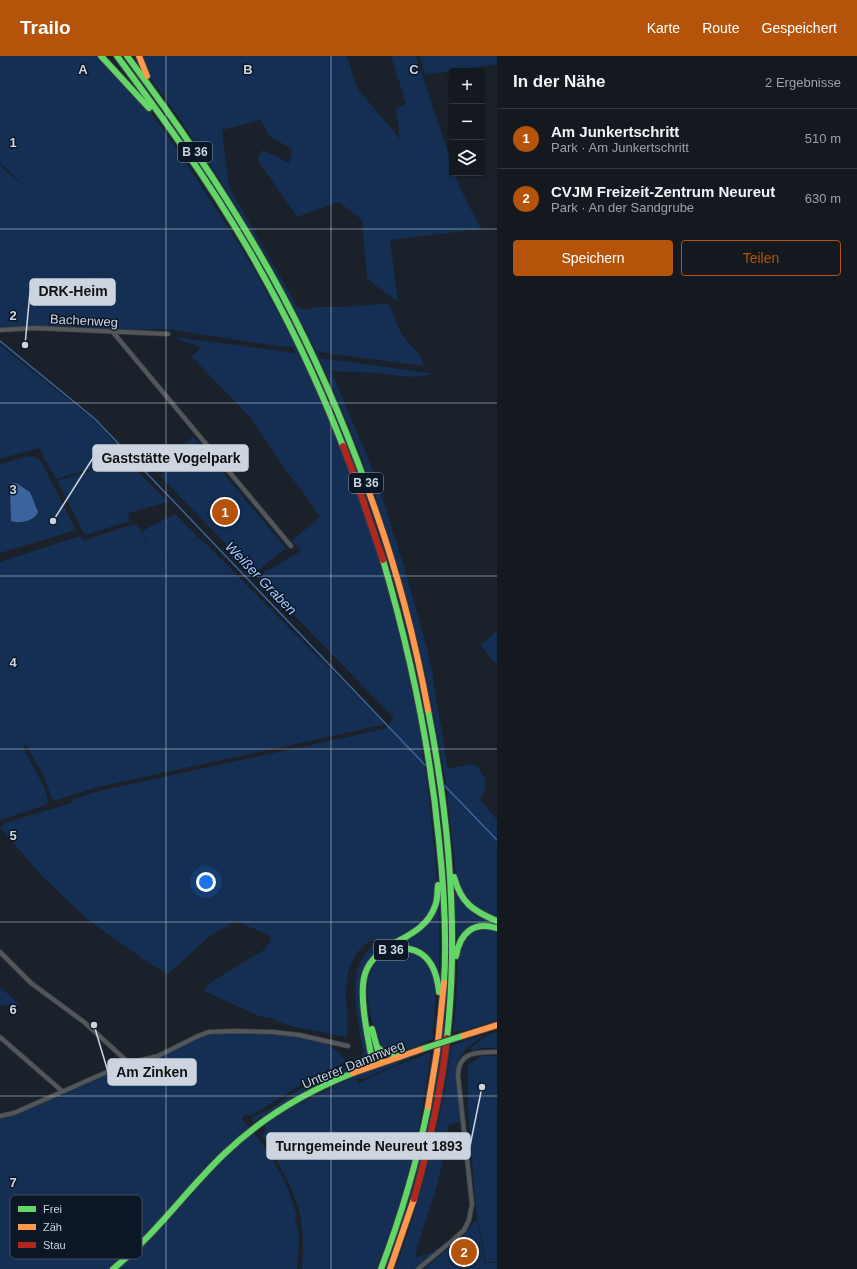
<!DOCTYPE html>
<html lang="de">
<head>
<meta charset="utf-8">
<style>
  :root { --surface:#141920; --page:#1d2229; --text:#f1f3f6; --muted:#9da0a5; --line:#33383e; --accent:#b45309 }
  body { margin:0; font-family:Helvetica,sans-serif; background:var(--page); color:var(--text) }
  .controls { position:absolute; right:12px; top:12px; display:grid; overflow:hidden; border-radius:4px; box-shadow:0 1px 3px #0004 }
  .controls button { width:36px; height:36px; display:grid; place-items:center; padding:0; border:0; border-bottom:1px solid var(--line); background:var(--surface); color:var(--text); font:20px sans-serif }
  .you { position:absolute; left:206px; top:826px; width:14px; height:14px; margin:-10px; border:3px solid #fff; border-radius:50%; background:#1a73e8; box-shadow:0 0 0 6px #1a73e833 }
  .badge { display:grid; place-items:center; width:26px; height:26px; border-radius:50%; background:var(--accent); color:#fff; font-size:13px; font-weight:700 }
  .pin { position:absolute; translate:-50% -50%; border:2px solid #fff; box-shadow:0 1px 4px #0006 }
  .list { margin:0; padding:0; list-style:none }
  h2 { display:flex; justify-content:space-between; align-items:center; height:52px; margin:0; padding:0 16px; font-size:17px }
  h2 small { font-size:13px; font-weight:400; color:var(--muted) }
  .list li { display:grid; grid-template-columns:26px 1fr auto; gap:12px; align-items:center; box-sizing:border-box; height:60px; padding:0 16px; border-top:1px solid var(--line) }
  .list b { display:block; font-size:15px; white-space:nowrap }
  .list p { margin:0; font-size:13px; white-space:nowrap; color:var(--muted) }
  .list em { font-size:13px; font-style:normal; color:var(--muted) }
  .actions { display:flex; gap:8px; padding:12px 16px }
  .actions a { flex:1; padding:9px 0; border:1px solid var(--accent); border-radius:4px; text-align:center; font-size:14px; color:var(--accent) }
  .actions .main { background:var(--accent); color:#fff }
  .icon { flex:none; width:22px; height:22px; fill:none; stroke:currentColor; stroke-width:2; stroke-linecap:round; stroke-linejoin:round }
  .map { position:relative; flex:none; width:497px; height:1213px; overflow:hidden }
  header { display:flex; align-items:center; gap:24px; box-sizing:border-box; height:56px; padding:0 20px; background:var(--accent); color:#fff }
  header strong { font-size:19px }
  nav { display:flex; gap:22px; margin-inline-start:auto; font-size:14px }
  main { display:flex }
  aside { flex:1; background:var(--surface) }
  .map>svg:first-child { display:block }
</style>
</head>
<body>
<header>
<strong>Trailo</strong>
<nav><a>Karte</a><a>Route</a><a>Gespeichert</a></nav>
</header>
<main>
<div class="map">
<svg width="497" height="1213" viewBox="0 0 497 1213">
  <rect width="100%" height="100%" fill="#1a212a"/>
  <!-- green -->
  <g fill="#142f53">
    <path d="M 0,0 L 99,0 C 113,15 128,30 141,45 C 169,78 191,115 215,151 C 223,164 232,177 240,190 C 333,342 394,516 423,692 L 421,693 L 425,715 L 426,715 L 435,800 L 437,827 L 435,841 L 423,868 L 366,909 L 369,999 L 366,1006 L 316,1028 L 253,1066 L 252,1063 C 255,1058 262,1057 268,1054 C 294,1038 320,1017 349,1008 L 351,1010 L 351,1007 L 361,1001 L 363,995 C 359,969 349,930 361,905 C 365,898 371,892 376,885 L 368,886 C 363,890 358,895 355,900 C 340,924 349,955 347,981 L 300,972 L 275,965 L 275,963 L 259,960 L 204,935 L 211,926 L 264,894 L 271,884 L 269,879 L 235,865 L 210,880 L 168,918 L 150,908 L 87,863 L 40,818 L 0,771 L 11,765 L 72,747 L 71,744 L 99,735 L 384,673 C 393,668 394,660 395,650 L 393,661 L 257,521 L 301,495 L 292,485 L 320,461 L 303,436 L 287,416 L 250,361 L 192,301 L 201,291 L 179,284 L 175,281 L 288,296 L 296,298 L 293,291 L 284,290 L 284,291 L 165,273 L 137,274 L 102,216 L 90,217 L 102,217 L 137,274 L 111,273 L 112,270 L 110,273 L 56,270 L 55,267 L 55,270 L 0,272 L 0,108 L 6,115 L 26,131 L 0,107 Z"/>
    <path d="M 141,0 L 347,0 L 357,32 L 400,83 L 396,52 L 406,48 L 391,0 L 416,0 L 452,109 L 452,117 L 455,117 L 459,130 L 481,173 L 390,184 L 398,246 L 367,223 L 362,164 L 339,146 L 297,161 L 257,103 L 263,94 L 289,107 L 292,93 L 269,80 L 261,64 L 222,74 L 229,131 L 297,250 L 300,252 L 306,254 L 317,251 L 345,251 L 381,248 L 388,248 C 395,257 396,268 401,277 C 408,289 421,296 424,310 L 325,297 L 325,296 L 318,295 L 320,302 L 430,317 L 430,319 L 408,321 L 380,317 L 331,315 L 366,397 L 382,441 L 403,507 L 426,588 L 433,620 L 436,645 L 441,669 L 448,713 L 472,708 L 478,711 L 485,723 L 485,733 L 480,743 L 497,764 L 497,863 L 467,846 L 456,819 L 445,718 L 444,718 C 416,539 361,369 272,211 C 246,165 219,121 189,77 C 181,64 171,51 162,38 C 157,32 152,25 148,18 C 146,13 144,6 141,0 Z"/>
    <polygon points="420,0 497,0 497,8 425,19"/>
    <polygon points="0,289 94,364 126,399 121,404 56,423 39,392 0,403"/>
    <polygon points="193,381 286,492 256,516 253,516 160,420 180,403 175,395"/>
    <polygon points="28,400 37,402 42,407 76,474 0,497 0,410 2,408"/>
    <polygon points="126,404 168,446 128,457 130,465 85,479 57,425"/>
    <polygon points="175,458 199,482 154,504 200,482 384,667 382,669 98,731 53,745 43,719 26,689 23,691 45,733 48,746 45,749 0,764 0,506 80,480 83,485 127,470 138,469 154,502 142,475"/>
    <polygon points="497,575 497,609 480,589"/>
    <polygon points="434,721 437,723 440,748 449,889 447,952 442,993 426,1089 410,1145 387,1213 384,1213 408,1145 446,930"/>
    <polygon points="455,837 456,837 492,867 457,884"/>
    <polygon points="439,846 439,917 432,905 397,889 405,885"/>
    <polygon points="474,873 497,874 497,964 462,975 462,974 453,976 456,949 458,896 460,889"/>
    <path d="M 410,894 L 428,906 L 436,932 L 433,983 L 412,992 L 400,994 L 393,995 L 381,992 C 372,968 357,926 378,904 C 382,900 386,897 391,896 C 397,894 404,895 410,894 Z"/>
    <polygon points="0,931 19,948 0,950"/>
    <polygon points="497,976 497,992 482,992 471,995 470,992 490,978"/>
    <path d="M 219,978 L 272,978 L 325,986 L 341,999 L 346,1005 L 297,1031 L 259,1055 L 251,1059 L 245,1059 L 241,1062 C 267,1090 288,1124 297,1161 L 295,1162 L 299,1181 L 297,1213 L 0,1213 L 0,1063 L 15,1059 L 130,1009 L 158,1001 L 203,980 Z"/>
    <path d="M 482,979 L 482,981 C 468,989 457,1000 456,1016 L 461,1066 L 449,1068 L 444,1100 L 436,1133 L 417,1191 L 416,1201 L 429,1198 L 451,1182 L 414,1213 L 395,1213 C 422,1141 442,1066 451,990 Z"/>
    <path d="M 424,996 L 363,1023 L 361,1023 L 355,1022 L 359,1027 L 395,1010 L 431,996 C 421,1071 405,1144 376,1213 L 302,1213 C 303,1197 304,1180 301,1163 C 297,1138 276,1101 262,1079 L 266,1074 L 264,1069 L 290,1052 L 349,1023 L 349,1022 Z"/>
    <polygon points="482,1000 497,1000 497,1206 486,1206 476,1155 468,1053 468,1009"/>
    <polygon points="477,1163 485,1207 497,1207 497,1213 424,1213 456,1186"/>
  </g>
  <!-- water -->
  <path fill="#3b649c" d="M 12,427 L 16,427 L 30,436 L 38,456 C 35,465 19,468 11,465 L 10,434 Z"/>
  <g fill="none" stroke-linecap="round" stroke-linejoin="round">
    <!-- stream -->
    <g stroke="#3b649c" stroke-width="1.5">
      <polyline points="0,285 95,363 426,710"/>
      <polyline points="444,729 497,784"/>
    </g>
    <defs>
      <g id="street">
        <polyline points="0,274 35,272 168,278"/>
        <polyline points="112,275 291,490"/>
        <polyline points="0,896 31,927 84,966 129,1007"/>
        <polyline points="0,981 62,1035"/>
        <polyline points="0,1060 14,1057 125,1008 158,1000 198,980 209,976 235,975 273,976 299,979 348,990"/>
        <path d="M 418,1213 L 453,1184 L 464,1174 L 469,1164 L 472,1148 L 458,1020 C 458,995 478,996 497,996"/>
      </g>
      <g id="fast">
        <polyline points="101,0 149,52"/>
        <path d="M 117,0 C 163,62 208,124 247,191 C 284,254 316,321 343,390"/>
        <path d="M 127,0 C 184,76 237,154 282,238 C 315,300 343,365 367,431"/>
        <path d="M 383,504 C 410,596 430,690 439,785 C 444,832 447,880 444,927"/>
        <path d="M 428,654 C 449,762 459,873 447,982"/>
        <path d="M 454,821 C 461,847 473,855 497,865"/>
        <path d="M 390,894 C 422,887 436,906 439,936"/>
        <path d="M 456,900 C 460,877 473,865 497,872"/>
        <polyline points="372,973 381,1006"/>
        <polyline points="377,991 382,995 400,1000"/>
        <path d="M 373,1009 C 369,986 358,940 365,918 C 376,883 423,886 435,850 C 438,844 437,836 438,829"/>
        <path d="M 113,1213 C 156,1178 184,1137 223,1099 C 260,1063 305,1036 353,1017"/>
        <path d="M 381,1213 C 401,1160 417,1106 428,1051"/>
      </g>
      <g id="slow">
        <polyline points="139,0 147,20"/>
        <path d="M 367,431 C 394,503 414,578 428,654"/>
        <polyline points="459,981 497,969"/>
        <polyline points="353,1017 425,992"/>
        <polyline points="428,1051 437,996 444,927"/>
        <polyline points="390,1213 414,1143"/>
      </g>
      <g id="jam">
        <polyline points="343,390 357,427 383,504"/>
        <path d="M 414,1143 C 429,1090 441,1037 447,982"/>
      </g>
    </defs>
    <!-- street casing -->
    <use href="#street" stroke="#383e45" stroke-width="5.5"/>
    <!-- fast casing -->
    <use href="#fast" stroke="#383e45" stroke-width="8"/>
    <!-- slow casing -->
    <use href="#slow" stroke="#383e45" stroke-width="8"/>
    <!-- jam casing -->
    <use href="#jam" stroke="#383e45" stroke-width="8"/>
    <!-- street -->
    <use href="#street" stroke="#54575a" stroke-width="4"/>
    <!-- fast -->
    <use href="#fast" stroke="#63d668" stroke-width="6"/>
    <!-- slow -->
    <use href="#slow" stroke="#ff974d" stroke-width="6"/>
    <!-- jam -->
    <use href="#jam" stroke="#b3261e" stroke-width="6"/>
    <defs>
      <polyline id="fast-bridge" points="425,992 459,981"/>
    </defs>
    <!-- fast-bridge casing -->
    <use href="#fast-bridge" stroke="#383e45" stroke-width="8" stroke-linecap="butt"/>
    <!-- fast-bridge -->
    <use href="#fast-bridge" stroke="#63d668" stroke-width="6"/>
  </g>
  <!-- grid -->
  <path fill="none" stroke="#ccd4df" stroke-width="1" stroke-opacity="0.55" d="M 166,0 L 166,1213M 331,0 L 331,1213M 0,173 L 497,173M 0,347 L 497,347M 0,520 L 497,520M 0,693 L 497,693M 0,866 L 497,866M 0,1040 L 497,1040"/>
  <g text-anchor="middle" stroke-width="3" stroke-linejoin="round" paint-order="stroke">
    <!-- shield labels -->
    <g fill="#0b1626" stroke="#929ba8" stroke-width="1">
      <rect x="178" y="86" width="34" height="20" rx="3"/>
      <rect x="349" y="417" width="34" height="20" rx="3"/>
      <rect x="374" y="884" width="34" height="20" rx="3"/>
    </g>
    <g font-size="12" font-weight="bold" fill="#ccd4df">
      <text x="195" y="100">B 36</text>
      <text x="366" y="431">B 36</text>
      <text x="391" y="898">B 36</text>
    </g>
    <!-- street labels -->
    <g font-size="13" fill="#ccd4df" stroke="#0b1626">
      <text transform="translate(84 264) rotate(3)" y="5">Bachenweg</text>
      <text transform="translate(353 1008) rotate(-22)" y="5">Unterer Dammweg</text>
    </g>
    <!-- water labels -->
    <g font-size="14" font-style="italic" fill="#a3c9fc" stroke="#0b1626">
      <text transform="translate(261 522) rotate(46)" y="5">Weißer Graben</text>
    </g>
  </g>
  <!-- legend -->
  <rect x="10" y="1139" width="132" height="64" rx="6" fill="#0b1626" stroke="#454f5e" stroke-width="1"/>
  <rect x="18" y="1150" width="18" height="6" fill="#63d668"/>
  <rect x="18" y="1168" width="18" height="6" fill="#ff974d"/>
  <rect x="18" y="1186" width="18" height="6" fill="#b3261e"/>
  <g font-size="11" fill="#ccd4df">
    <text x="43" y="1157">Frei</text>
    <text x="43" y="1175">Zäh</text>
    <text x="43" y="1193">Stau</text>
  </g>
  <g font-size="13" text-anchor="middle" font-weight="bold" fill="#ccd4df" stroke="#0b1626" stroke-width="3" stroke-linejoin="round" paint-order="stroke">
    <text x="83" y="18">A</text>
    <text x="248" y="18">B</text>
    <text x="414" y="18">C</text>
    <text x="13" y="91">1</text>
    <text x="13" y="264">2</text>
    <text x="13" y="438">3</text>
    <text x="13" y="611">4</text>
    <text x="13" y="784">5</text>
    <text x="13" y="958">6</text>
    <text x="13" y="1131">7</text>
  </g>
  <!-- callouts -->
  <path fill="none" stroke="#ccd4df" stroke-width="1.5" d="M25 289L30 236M53 465L93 402M94 969L108 1016M482 1031L470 1090"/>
  <g fill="#ccd4df" stroke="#0b1626" stroke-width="1.5">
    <circle cx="25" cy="289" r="4"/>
    <circle cx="53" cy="465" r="4"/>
    <circle cx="94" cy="969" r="4"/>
    <circle cx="482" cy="1031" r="4"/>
  </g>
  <g fill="#ccd4df" stroke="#ccd4df" stroke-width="1.5">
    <rect x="30" y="223" width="85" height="26" rx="4"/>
    <rect x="93" y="389" width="155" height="26" rx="4"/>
    <rect x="108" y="1003" width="88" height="26" rx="4"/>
    <rect x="267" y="1077" width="203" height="26" rx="4"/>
  </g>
  <g font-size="14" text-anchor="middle" font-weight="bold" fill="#111">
    <text x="73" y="240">DRK-Heim</text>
    <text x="171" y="407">Gaststätte Vogelpark</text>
    <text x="152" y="1021">Am Zinken</text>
    <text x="369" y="1095">Turngemeinde Neureut 1893</text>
  </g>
</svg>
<div class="controls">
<button>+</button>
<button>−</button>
<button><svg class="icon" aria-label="layers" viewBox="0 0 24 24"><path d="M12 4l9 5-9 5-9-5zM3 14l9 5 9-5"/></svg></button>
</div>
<div class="you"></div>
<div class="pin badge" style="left:225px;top:456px">1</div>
<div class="pin badge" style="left:464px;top:1196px">2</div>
</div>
<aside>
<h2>In der Nähe<small>2 Ergebnisse</small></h2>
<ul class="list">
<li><span class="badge">1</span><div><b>Am Junkertschritt</b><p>Park · Am Junkertschritt</p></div><em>510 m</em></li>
<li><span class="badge">2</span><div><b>CVJM Freizeit-Zentrum Neureut</b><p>Park · An der Sandgrube</p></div><em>630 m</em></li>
</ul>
<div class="actions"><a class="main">Speichern</a><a>Teilen</a></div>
</aside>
</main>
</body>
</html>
